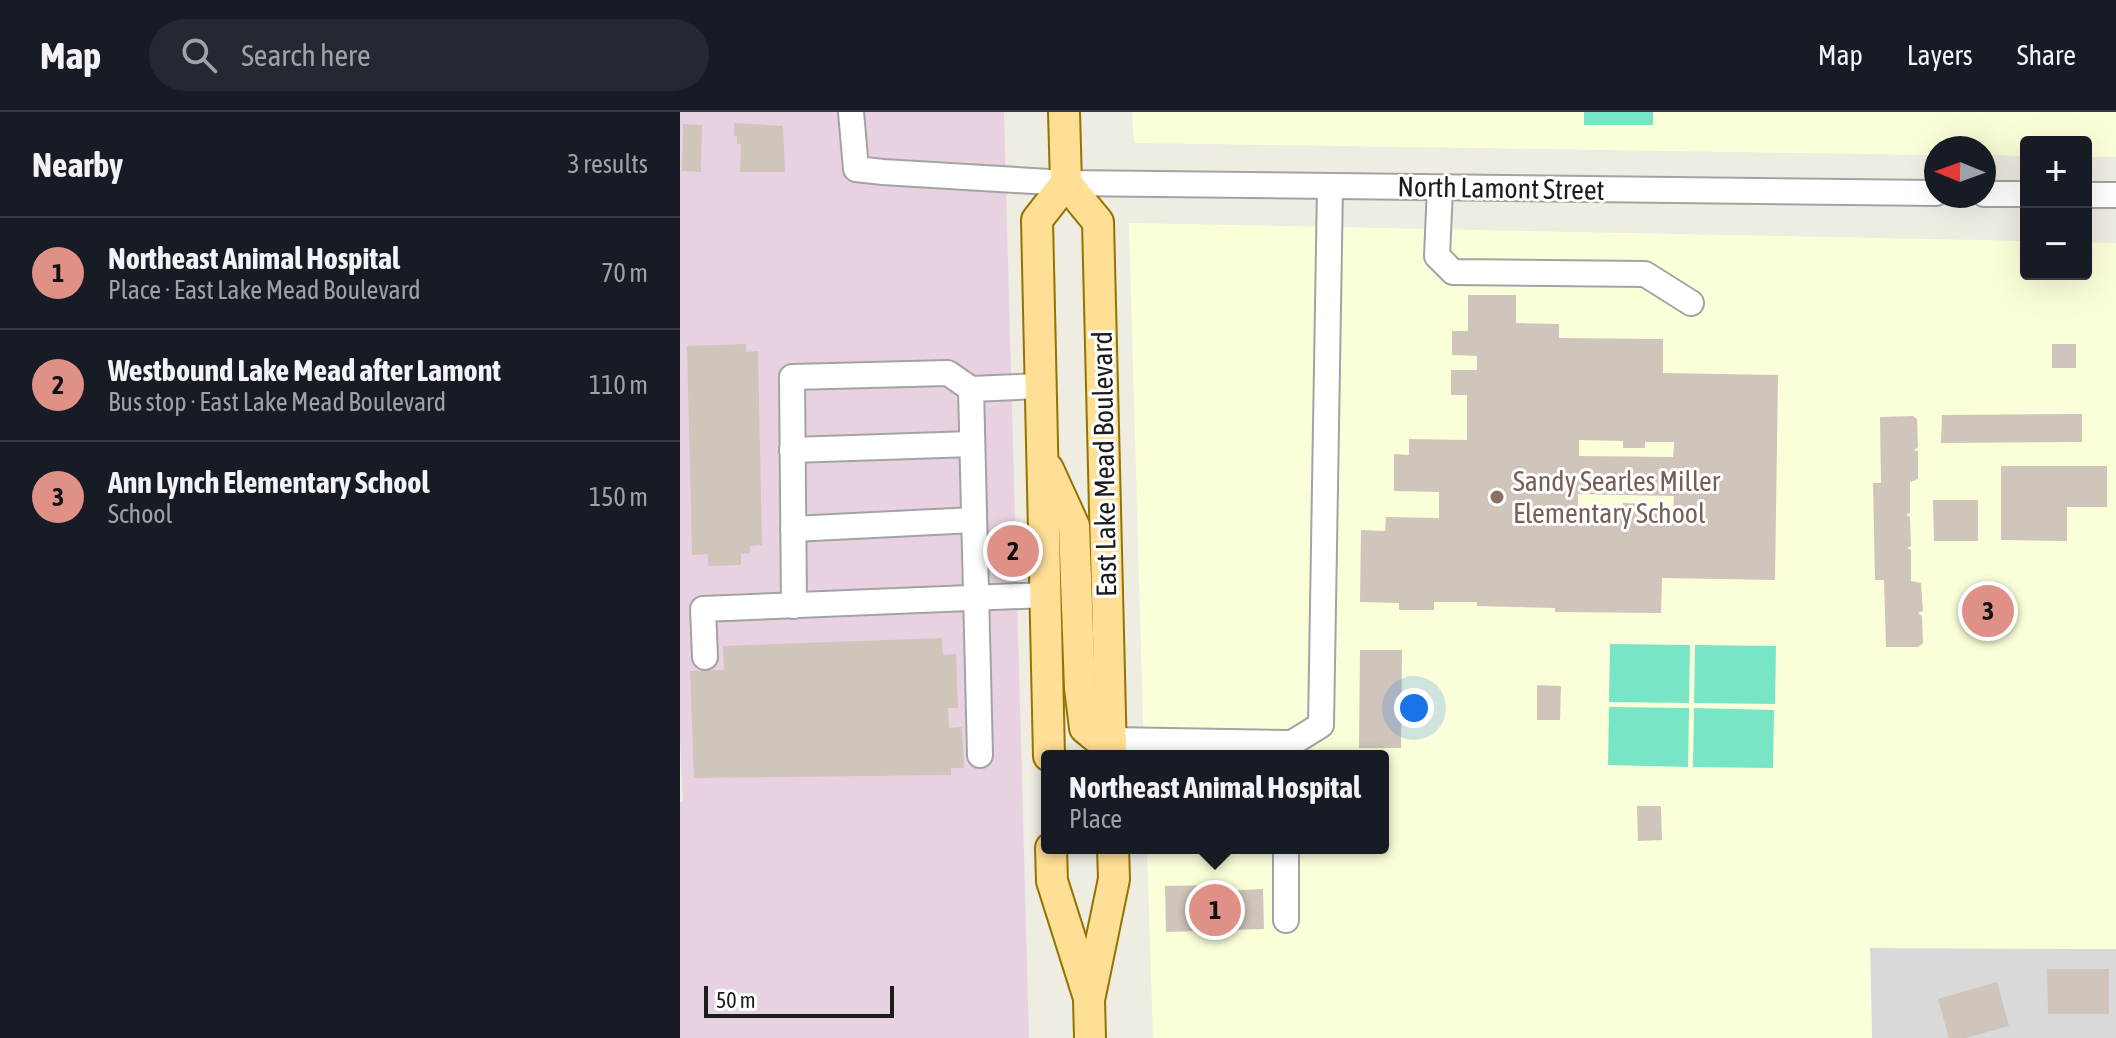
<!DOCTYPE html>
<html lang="en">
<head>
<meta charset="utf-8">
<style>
  :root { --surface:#171b24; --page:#242831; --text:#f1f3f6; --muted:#9ea1a6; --line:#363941; --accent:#df9087 }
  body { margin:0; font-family:"Asap Condensed",sans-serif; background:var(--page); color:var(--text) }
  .controls { position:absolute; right:24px; top:24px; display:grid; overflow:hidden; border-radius:8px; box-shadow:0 8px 32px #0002 }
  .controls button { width:72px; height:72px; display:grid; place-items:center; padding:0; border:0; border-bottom:2px solid var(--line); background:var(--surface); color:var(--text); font:40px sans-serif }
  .compass { position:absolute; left:1244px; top:24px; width:72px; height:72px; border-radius:50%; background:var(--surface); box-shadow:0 8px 32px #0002; rotate:271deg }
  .scale { position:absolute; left:24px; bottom:20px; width:190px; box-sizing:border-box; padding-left:8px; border:4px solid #1c1c1c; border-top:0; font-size:22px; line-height:28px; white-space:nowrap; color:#1c1c1c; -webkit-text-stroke:6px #fff; paint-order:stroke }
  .you { position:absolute; left:734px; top:596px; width:28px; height:28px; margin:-20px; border:6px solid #fff; border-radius:50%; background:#1a73e8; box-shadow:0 0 0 12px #1a73e833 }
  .badge { display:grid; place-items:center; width:52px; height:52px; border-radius:50%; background:var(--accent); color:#111; font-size:26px; font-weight:700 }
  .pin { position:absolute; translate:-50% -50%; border:4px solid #fff; box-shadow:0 2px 8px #0006 }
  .popup { position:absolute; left:361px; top:638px; width:348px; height:104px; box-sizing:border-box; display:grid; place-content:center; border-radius:8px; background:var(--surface); filter:drop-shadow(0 2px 6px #0005); font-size:26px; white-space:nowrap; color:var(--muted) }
  .popup b { font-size:30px; color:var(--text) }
  .popup::after { content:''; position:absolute; left:50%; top:100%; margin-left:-16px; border:16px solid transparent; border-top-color:var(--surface) }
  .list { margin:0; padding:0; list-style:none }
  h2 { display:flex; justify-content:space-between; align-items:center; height:104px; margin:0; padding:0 32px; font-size:34px }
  h2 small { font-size:26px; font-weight:400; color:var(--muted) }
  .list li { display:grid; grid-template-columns:52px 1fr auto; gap:24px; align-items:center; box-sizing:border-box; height:112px; padding:0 32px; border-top:2px solid var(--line) }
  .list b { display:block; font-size:30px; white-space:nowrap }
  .list p { margin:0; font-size:26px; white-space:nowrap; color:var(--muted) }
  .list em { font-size:26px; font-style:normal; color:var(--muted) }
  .icon { flex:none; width:44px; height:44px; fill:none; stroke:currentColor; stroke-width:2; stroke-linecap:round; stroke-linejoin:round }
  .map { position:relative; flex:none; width:1436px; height:926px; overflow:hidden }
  header { display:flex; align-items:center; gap:48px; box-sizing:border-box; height:112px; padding:0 40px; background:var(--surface); border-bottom:2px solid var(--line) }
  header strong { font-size:38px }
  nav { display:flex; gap:44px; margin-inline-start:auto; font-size:28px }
  .search { width:560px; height:72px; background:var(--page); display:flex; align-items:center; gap:20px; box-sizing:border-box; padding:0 28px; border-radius:44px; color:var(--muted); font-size:30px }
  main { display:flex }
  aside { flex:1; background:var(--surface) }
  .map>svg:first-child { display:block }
</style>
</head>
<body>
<header>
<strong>Map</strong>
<div class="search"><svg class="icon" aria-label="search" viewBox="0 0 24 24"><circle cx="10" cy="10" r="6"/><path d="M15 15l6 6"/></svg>Search here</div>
<nav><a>Map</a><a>Layers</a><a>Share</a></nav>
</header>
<main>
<aside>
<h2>Nearby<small>3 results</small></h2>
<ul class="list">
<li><span class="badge">1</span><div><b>Northeast Animal Hospital</b><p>Place · East Lake Mead Boulevard</p></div><em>70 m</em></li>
<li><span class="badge">2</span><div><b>Westbound Lake Mead after Lamont</b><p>Bus stop · East Lake Mead Boulevard</p></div><em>110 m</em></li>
<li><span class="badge">3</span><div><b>Ann Lynch Elementary School</b><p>School</p></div><em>150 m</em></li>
</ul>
</aside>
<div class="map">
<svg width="1436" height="926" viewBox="0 0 1436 926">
  <rect width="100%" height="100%" fill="#efece1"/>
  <!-- residential -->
  <polygon fill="#dad9d9" points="1190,836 1436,837 1436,926 1192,926"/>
  <!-- industrial -->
  <polygon fill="#e8d2e2" points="0,0 324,0 349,926 0,926 0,690 3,690 0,629"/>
  <!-- education -->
  <g fill="#fbffd9">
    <polygon points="452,0 1436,0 1436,45 1406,45 1406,30 1346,30 1346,44 1304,43 1304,36 1256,36 1256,43 454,31"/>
    <polygon points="449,111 1346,129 1346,162 1406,162 1406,130 1436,131 1436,837 1190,836 1192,926 473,926 467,736 703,736 703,644 464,644"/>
  </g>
  <!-- pitch -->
  <g fill="#78e5c7">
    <rect x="904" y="0" width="69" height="13"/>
    <polygon points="930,532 1010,533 1009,591 929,590"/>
    <polygon points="1015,533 1096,534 1095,592 1014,591"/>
    <polygon points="929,595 1009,596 1008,655 928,653"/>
    <polygon points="1014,596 1094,598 1093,656 1013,655"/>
  </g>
  <!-- building -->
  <g fill="#cfc5ba" fill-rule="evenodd">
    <polygon points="54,11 103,14 105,60 60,60 61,32 57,32 57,24 54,24"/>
    <polygon points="3,12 22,13 21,60 2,59"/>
    <path d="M 788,183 L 836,183 L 836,211 L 879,212 L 879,226 L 983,227 L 983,261 L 1098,263 L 1095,468 L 982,466 L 981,501 L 875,500 L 875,496 L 797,494 L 797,490 L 754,490 L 754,498 L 719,498 L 719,491 L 680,490 L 681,418 L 705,419 L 706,405 L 759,406 L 759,380 L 714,379 L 714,342 L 729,343 L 729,327 L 787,328 L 787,283 L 771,283 L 771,258 L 797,258 L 797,244 L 772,243 L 772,219 L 788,219 ZM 899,328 L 943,329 L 943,336 L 965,336 L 965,330 L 994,330 L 993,345 L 899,344 ZM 898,382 L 994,384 L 993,399 L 965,398 L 965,392 L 943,391 L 943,399 L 898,398 Z"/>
    <polygon points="66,232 66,240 78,239 82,433 70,434 70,441 61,442 61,453 28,454 28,442 12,443 7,234"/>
    <rect x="1372" y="232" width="24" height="24"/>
    <polygon points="1402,302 1402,330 1261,331 1262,303"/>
    <polygon points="1233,304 1237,307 1238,335 1234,338 1238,339 1238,367 1230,370 1230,401 1226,403 1230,405 1231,434 1227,436 1231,438 1231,469 1241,471 1243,499 1238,501 1242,504 1243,531 1238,535 1206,535 1204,468 1195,468 1193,371 1201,371 1200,305"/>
    <polygon points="1321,354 1427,354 1427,395 1387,395 1387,429 1321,428"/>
    <polygon points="1253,388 1298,388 1298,429 1254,429"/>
    <polygon points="262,526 263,543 276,542 278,596 268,596 269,616 282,615 284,656 271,656 271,663 14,666 10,559 44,558 43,534"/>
    <polygon points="680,538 722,538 721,636 679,636"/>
    <polygon points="857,573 881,574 880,608 857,608"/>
    <polygon points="957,694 981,694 982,728 958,729"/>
    <polygon points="536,773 536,779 583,777 584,817 486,820 485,774"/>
    <polygon points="1367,857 1429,857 1429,902 1368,902"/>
    <polygon points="1317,870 1329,914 1286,926 1269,926 1258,887"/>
  </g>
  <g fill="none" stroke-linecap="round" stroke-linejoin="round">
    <defs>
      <g id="minor">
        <polyline points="171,0 176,57 203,60 386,71 1256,81"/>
        <polyline points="760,76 757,144 773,160 965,162 1011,191"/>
        <polyline points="1304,82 1346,82"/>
        <polyline points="1406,83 1436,83"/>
        <polyline points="291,277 300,643"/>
        <polyline points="112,338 292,332"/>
        <polyline points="113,417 294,408"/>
        <polyline points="114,494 112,265 268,261 291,277 360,274"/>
        <polyline points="25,545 23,497 365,483"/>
        <polyline points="431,628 612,631 641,613 650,75"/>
        <polyline points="606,736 606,808"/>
      </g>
      <g id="major">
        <polyline points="384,0 386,71 418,110 431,644"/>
        <polyline points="368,357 394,414 400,576 405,616 416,625 431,628"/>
        <polyline points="369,644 357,108 386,71"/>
        <polyline points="371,736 372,769 409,886"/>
        <polyline points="410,926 409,888 434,767 433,736"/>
      </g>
    </defs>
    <!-- minor casing -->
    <use href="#minor" stroke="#a3a3a3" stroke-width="28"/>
    <!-- major casing -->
    <use href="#major" stroke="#947400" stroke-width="34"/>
    <!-- minor -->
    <use href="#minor" stroke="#fff" stroke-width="24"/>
    <!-- major -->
    <use href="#major" stroke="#ffde95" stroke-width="30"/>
  </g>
  <!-- markers -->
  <circle fill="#8d6e63" stroke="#fff" stroke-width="3" cx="817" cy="385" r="8"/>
  <g text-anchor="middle" stroke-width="6" stroke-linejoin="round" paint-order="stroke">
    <!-- street labels -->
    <g font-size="28" fill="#1c1c1c" stroke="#fff">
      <text transform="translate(821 76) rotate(1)" y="10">North Lamont Street</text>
      <text transform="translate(424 352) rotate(-91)" y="10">East Lake Mead Boulevard</text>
    </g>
    <!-- education labels -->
    <g font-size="28" fill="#785e54" stroke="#fff" text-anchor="start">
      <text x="833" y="379">Sandy Searles Miller<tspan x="833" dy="32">Elementary School</tspan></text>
    </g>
  </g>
</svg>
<div class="controls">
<button>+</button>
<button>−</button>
</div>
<svg class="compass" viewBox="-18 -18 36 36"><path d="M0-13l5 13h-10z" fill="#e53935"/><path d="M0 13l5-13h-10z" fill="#9ea1a6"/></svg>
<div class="scale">50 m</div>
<div class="you"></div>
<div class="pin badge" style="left:535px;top:798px">1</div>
<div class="popup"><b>Northeast Animal Hospital</b>Place</div>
<div class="pin badge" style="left:333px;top:439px">2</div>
<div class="pin badge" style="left:1308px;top:499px">3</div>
</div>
</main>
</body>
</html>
